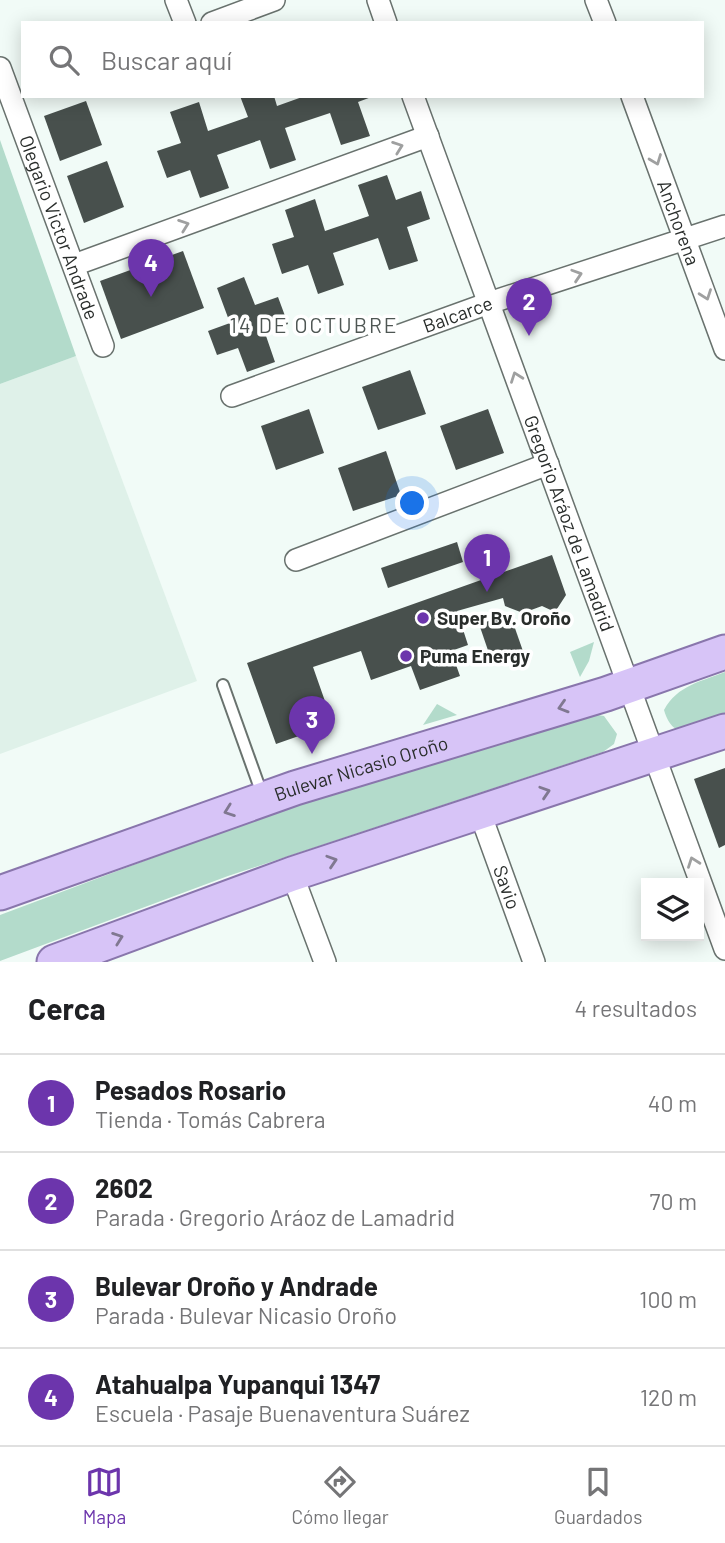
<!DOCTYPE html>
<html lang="es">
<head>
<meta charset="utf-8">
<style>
  :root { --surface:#fff; --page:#f2f2f2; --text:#202124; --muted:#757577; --line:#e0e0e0; --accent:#6c35ac }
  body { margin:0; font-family:Barlow,sans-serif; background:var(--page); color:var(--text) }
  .controls { position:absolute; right:21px; bottom:21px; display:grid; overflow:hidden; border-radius:0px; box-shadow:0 4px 18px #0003 }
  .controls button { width:63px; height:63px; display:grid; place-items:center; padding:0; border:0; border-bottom:2px solid var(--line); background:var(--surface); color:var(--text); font:35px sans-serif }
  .you { position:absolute; left:413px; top:504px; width:24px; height:24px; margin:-18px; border:5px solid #fff; border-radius:50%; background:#1a73e8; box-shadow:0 0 0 10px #1a73e833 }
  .badge { display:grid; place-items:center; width:46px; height:46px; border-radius:50%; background:var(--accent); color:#fff; font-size:23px; font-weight:700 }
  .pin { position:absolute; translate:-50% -58px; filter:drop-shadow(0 2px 4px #0008) }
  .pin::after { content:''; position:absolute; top:37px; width:24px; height:21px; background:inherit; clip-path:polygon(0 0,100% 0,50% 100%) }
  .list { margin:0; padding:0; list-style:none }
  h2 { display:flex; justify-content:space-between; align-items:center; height:91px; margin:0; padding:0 28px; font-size:30px }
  h2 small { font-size:23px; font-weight:400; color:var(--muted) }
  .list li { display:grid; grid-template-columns:46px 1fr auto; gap:21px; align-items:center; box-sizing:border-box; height:98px; padding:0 28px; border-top:2px solid var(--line) }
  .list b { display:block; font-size:26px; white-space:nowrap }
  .list p { margin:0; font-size:23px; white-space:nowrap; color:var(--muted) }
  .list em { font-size:23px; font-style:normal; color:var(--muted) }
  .icon { flex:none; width:38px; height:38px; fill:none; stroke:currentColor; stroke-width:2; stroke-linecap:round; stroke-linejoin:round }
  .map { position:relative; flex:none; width:725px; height:962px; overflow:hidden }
  .search { position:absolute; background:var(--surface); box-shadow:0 4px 18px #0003; left:21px; right:21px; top:21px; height:77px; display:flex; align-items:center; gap:18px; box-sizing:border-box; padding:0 24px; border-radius:0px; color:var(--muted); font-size:26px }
  .sheet { height:483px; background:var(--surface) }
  nav { display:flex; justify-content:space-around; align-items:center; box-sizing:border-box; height:98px; border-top:2px solid var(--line); background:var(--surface); font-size:19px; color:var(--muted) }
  nav a { display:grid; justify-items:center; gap:4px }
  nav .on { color:var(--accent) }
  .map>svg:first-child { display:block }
</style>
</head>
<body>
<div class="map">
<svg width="725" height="962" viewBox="0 0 725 962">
  <rect width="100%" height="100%" fill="#f1fbf7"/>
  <!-- built -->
  <polygon fill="#dff1e9" points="76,356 197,681 0,754 0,384"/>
  <!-- green -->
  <g fill="#b3dbcb">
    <polygon points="0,140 76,356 0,384"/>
    <polygon points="594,642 589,661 580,677 570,652"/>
    <path d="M 725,672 L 725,721 C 700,730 674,745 664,710 C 678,685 700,682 725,672 Z"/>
    <polygon points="437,704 457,715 423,725"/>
    <polygon points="592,714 604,716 617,734 614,744 603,752 228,876 0,961 0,915 301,802"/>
  </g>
  <!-- building -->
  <g fill="#48504d">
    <polygon points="240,96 274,96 277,106 305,96 374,96 358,102 370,136 341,145 330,113 285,128 296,160 270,169 260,140 217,155 229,188 200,198 190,170 167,178 157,151 181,143 170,112 199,102 208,131 248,117"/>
    <polygon points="86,101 102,145 60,161 44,116"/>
    <polygon points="107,161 124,207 84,223 67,176"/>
    <polygon points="387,175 396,200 421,191 430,219 407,227 418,261 389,270 378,238 333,253 344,285 318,294 308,265 282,274 272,244 294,237 285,210 315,199 325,231 369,216 358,185"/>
    <polygon points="183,251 204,308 121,339 100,281"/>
    <polygon points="244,277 255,305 278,297 288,324 265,333 275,362 247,372 238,348 217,355 208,331 230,323 217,288"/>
    <polygon points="410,370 426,414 378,430 362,387"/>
    <polygon points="309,409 324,453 276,470 261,426"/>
    <polygon points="488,409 504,453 456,470 440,426"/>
    <polygon points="386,451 401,495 353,511 338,468"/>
    <polygon points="457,542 463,562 388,588 381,568"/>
    <polygon points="552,555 566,595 555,612 542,606 523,613 505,606 503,598 457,611 468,645 451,651 460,676 420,690 411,666 371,680 361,651 313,667 333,724 276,744 247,663"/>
    <polygon points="510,614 524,654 493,665 479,624"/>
    <polygon points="725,768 725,845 719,848 694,779"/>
  </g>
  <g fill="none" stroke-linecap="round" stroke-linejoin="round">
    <defs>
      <polyline id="service" points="223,685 262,794"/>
      <g id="minor">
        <polyline points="176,0 185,23"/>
        <polyline points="378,0 386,23"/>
        <polyline points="596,0 605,23"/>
        <polyline points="212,23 274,0"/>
        <path id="s1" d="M 0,68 L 103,346"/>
        <path id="s2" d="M 413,96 L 725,949"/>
        <path id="s3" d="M 632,96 L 725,349"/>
        <polyline points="74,265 428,136"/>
        <path id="s4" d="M 232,396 L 489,303 L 725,226"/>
        <polyline points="296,560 548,464"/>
        <path id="s5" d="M 480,813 L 534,962"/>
        <polyline points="292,874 325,962"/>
      </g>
      <g id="primary">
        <path id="s6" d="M 0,893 L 295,788 L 606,694 L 725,652"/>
        <polyline points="54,962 292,874 725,731"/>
      </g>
    </defs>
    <!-- service casing -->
    <use href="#service" stroke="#69726e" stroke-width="14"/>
    <!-- minor casing -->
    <use href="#minor" stroke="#69726e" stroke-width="24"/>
    <!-- primary casing -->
    <use href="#primary" stroke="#8976ac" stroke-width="37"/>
    <!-- service -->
    <use href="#service" stroke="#fff" stroke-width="10"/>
    <!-- minor -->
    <use href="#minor" stroke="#fff" stroke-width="21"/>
    <!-- primary -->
    <use href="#primary" stroke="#d7c4f7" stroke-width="33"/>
  </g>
  <!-- one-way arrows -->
  <defs><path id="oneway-chevron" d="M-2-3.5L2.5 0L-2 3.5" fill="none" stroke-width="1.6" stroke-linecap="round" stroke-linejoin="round" transform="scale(1.75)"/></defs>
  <g stroke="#9fa0a0">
    <use href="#oneway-chevron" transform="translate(398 147) rotate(-20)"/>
    <use href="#oneway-chevron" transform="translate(656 160) rotate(69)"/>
    <use href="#oneway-chevron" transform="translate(184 225) rotate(-20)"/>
    <use href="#oneway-chevron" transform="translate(577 275) rotate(-18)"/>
    <use href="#oneway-chevron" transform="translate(706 295) rotate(70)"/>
    <use href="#oneway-chevron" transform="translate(516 377) rotate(-110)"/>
    <use href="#oneway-chevron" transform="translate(693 862) rotate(-110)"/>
  </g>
  <g stroke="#807891">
    <use href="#oneway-chevron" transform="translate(563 707) rotate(163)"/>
    <use href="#oneway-chevron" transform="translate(545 792) rotate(-18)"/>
    <use href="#oneway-chevron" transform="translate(229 811) rotate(160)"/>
    <use href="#oneway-chevron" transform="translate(332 861) rotate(-18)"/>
    <use href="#oneway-chevron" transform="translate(118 938) rotate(-20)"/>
  </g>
  <!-- markers -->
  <g fill="#6c35ac" stroke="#fff" stroke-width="2.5">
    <circle cx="423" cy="618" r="7"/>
    <circle cx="406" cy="656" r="7"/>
  </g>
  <g text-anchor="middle" stroke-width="7" stroke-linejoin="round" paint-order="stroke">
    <!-- street labels -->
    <g font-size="19" fill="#292d2b" stroke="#fff">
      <text dy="7" stroke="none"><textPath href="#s3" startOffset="135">Anchorena</textPath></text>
      <text dy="7" stroke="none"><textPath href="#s1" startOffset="170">Olegario Victor Andrade</textPath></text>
      <text dy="7" stroke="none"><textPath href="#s4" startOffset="240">Balcarce</textPath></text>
      <text dy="7" stroke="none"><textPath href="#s2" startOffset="455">Gregorio Aráoz de Lamadrid</textPath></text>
      <text dy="7" stroke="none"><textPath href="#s6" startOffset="382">Bulevar Nicasio Oroño</textPath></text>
      <text dy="7" stroke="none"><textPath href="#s5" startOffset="79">Savio</textPath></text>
    </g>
    <!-- poi labels -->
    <g font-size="19" font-weight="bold" fill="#292d2b" stroke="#fff" text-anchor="start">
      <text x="437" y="625">Super Bv. Oroño</text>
      <text x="420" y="663">Puma Energy</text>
    </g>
    <!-- neighbourhood labels -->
    <g font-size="21" letter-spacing="2" fill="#4e5653" stroke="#fff">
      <text x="314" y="333">14 DE OCTUBRE</text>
    </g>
  </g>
</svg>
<div class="controls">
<button><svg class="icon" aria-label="layers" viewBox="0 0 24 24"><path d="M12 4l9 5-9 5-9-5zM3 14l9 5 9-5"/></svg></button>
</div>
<div class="you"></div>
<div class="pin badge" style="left:487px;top:592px">1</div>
<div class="pin badge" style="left:529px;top:336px">2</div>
<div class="pin badge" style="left:312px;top:754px">3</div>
<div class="pin badge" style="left:151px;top:297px">4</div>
<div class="search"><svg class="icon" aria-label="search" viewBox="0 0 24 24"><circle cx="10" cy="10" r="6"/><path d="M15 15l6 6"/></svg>Buscar aquí</div>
</div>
<section class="sheet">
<h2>Cerca<small>4 resultados</small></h2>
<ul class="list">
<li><span class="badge">1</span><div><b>Pesados Rosario</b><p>Tienda · Tomás Cabrera</p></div><em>40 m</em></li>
<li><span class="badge">2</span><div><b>2602</b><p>Parada · Gregorio Aráoz de Lamadrid</p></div><em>70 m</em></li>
<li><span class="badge">3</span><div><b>Bulevar Oroño y Andrade</b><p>Parada · Bulevar Nicasio Oroño</p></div><em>100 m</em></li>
<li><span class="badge">4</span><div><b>Atahualpa Yupanqui 1347</b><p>Escuela · Pasaje Buenaventura Suárez</p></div><em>120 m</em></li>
</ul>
</section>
<nav>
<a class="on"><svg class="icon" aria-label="map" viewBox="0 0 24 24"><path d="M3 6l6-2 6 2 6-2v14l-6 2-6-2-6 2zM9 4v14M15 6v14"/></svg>Mapa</a>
<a><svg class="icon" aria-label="directions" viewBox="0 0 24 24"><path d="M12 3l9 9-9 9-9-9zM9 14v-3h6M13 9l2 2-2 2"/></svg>Cómo llegar</a>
<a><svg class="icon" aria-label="saved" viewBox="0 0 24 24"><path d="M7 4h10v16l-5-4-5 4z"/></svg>Guardados</a>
</nav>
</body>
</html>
